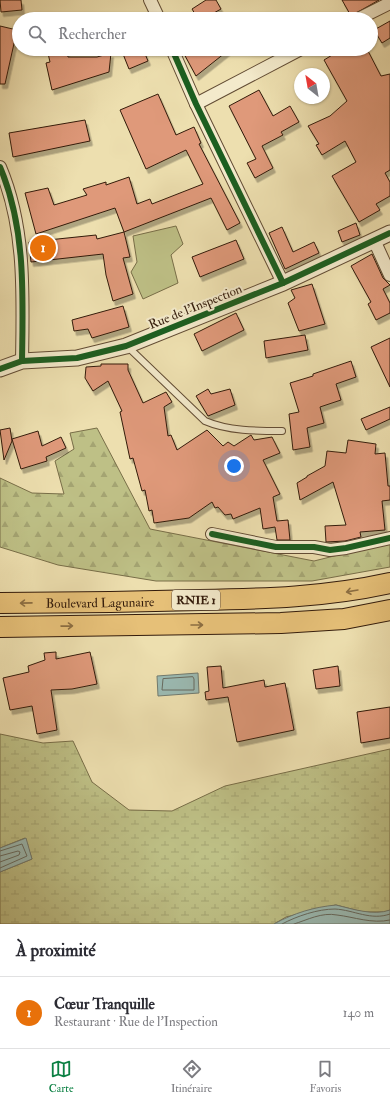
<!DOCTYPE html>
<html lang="fr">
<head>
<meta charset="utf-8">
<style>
  :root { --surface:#fff; --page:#f7f7f7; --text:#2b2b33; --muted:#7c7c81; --line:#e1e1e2; --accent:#0b8043 }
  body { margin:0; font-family:"IM FELL Double Pica",serif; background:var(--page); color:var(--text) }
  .compass { position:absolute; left:294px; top:68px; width:36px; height:36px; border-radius:50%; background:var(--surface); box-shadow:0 1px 3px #0004; rotate:329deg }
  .you { position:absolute; left:234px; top:466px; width:14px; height:14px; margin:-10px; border:3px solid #fff; border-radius:50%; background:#1a73e8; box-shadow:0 0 0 6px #1a73e833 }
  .badge { display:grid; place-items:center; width:26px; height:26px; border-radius:50%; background:var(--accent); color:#fff; font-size:13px; font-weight:700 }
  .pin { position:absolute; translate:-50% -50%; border:2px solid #fff; box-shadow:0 1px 4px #0006 }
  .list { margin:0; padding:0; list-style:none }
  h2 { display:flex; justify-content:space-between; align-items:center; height:52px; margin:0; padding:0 16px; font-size:17px }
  h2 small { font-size:13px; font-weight:400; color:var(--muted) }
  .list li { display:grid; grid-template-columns:26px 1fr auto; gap:12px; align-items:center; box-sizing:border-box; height:72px; padding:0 16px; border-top:1px solid var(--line) }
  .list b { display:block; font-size:15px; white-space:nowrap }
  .list p { margin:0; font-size:13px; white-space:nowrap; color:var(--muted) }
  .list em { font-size:13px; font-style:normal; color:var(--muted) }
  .icon { flex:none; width:22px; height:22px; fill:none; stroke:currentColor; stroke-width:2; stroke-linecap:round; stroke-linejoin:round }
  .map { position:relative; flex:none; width:390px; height:924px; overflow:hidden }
  .search { position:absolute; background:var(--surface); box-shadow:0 1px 3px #0004; left:12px; right:12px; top:12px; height:44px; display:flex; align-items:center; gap:10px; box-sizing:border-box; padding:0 14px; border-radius:22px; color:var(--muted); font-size:15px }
  .sheet { height:124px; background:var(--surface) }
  nav { display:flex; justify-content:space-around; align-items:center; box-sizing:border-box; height:56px; border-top:1px solid var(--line); background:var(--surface); font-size:11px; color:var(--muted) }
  nav a { display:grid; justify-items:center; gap:2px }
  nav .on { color:var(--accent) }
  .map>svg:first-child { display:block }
</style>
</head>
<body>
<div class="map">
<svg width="390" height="924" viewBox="0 0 390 924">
  <defs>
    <pattern id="forest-firs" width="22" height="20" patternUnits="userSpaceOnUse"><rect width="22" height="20" fill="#bec086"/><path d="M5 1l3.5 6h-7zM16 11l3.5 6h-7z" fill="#a4a472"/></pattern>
    <pattern id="wetland-marsh" width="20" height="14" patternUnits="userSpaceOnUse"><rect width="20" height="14" fill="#bec086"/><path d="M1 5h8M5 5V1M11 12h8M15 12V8" fill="none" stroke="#a4a472"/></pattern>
    <filter id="shadow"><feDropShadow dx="2.5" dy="4.5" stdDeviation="0" flood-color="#0004"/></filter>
  </defs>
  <rect width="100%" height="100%" fill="#eddfaf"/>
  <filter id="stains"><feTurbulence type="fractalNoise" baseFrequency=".005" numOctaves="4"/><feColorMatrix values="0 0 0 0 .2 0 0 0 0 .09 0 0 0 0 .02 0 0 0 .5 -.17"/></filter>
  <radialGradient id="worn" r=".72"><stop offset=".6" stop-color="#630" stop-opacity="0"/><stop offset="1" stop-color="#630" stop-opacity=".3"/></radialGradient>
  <!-- green -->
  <polygon fill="#bec086" stroke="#786e48" points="176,226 183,244 171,255 178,283 143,299 131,272 137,262 133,236"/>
  <!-- forest -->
  <polygon fill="url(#forest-firs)" stroke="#786e48" points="97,428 150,529 314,561 390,542 390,567 312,581 156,581 58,565 0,547 0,478 32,493 64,494 55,461 74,449 70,433"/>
  <!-- wetland -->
  <polygon fill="url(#wetland-marsh)" stroke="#786e48" points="0,734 43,743 73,741 92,782 129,810 172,811 225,786 390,749 390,910 385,912 363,912 336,905 286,917 274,924 0,924 0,872 32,859 25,838 0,848"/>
  <!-- water -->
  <g fill="#9bbbb4" stroke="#717b70">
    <polygon points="198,673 199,693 158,696 157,676"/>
    <polygon points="26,838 32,859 0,872 0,848"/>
    <path d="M 336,905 C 353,909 373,916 390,910 L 390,924 L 274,924 C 294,913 314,907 336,905 Z"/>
  </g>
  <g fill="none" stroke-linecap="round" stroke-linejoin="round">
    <!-- shore -->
    <g stroke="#676b60" stroke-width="1">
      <polygon points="193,677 194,679 194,690 162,690 163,679"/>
      <polyline points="0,851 22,844 27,856 0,868"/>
      <polyline points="0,856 18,851 20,852 19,855 0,862"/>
      <path d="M 282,924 C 297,916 318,909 335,909 C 354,910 371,921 390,914"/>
      <path d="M 294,924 C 307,920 322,912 337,915 C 354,917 372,924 390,920"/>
    </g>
  </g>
  <!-- building -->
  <g fill="#df997a" stroke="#331b0b" filter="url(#shadow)">
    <polygon points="0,0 21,0 22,10 1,12"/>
    <polygon points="206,0 216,0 221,9 203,19 198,19 192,9"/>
    <polygon points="342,0 379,0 351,16"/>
    <polygon points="390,21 390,38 382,43 374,30"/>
    <polygon points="0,26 17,30 5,84 0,84"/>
    <polygon points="47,49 66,49 68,57 97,57 111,53 109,72 52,90 46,63 50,62"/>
    <polygon points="135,49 143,49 148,61 129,69 123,54"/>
    <polygon points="190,49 230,49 196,76 183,52"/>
    <polygon points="342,49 367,49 381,76 390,74 390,170 385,173 390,182 390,196 376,204 380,210 359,222 332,176 356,162 345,141 322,155 316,145 319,144 308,126 330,116 347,101 324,60"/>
    <polygon points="259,90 273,116 290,106 299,122 281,132 283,135 262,146 273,168 255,178 247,163 256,159 229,106"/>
    <polygon points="158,94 176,135 194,127 201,143 199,144 240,223 227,230 211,198 124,232 115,208 36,234 25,193 48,188 54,205 87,195 83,189 106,182 106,185 129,177 137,204 150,199 152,204 203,184 186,150 146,169 120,110"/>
    <polygon points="85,120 90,141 13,157 9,133"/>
    <polygon points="356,223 360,235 342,242 338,231"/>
    <polygon points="282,227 293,252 314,242 319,253 285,269 269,233"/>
    <polygon points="124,232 130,257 123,258 133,294 113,301 106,275 103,254 31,262 29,242 96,235 97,239"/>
    <polygon points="236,240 244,259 200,277 192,257"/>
    <polygon points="372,254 383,278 390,285 383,289 390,303 390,313 376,320 368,304 371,302 351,266"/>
    <polygon points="312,284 325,324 299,331 288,303 295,298 291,290"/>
    <polygon points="123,306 129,327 92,338 88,329 74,331 72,320"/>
    <polygon points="236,313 244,330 202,351 194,334"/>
    <polygon points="305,335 308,350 266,358 264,341"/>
    <polygon points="390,338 390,387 371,347"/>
    <polygon points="351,361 356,377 336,384 341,400 320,407 324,423 307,428 310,447 293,450 289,414 299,412 290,383 313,376 313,374"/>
    <polygon points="101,364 128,364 128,370 143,403 166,392 172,402 164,407 168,436 171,435 177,450 207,430 223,446 228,442 234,446 251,435 254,440 272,437 280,453 263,460 280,494 273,497 277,521 288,520 290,540 277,540 275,527 263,529 260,508 233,519 231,514 225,515 218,507 215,508 212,502 189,518 154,523 152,510 149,511 145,490 142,491 133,458 130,459 120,412 122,411 108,381 93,391 85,378 86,367 101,366"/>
    <polygon points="208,389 211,394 230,389 235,405 208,416 196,396"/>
    <polygon points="390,407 390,419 366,430 361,419"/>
    <polygon points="10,428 12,441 4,460 0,430"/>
    <polygon points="38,431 42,446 61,437 66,448 46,457 47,461 21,469 12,439"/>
    <polygon points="348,440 376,444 375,454 385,453 388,486 390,486 390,500 382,501 385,530 360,532 361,537 345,541 326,542 325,526 346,525 333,482 300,500 297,483 307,477 307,476 325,466 327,451 346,453"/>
    <polygon points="56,652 56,659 90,652 97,684 72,689 51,690 57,730 37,734 32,706 10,710 3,678 29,672 28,666 45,660 44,653"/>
    <polygon points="221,666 223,688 264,680 265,687 285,683 294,730 237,742 228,697 206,700 205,692 209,691 207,667"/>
    <polygon points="338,666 340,686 316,689 313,670"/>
    <polygon points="390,707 390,738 361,743 357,712"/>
  </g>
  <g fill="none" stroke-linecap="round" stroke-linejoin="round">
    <defs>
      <path id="service" d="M 128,347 L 205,421 C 228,431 257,431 282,431"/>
      <g id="minor">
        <polyline points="150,0 159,19"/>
        <polyline points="358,19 390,3"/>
        <polyline points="172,49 196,104 283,283"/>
        <polyline points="196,104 301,49"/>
        <path d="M 0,167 C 26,228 23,296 22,361"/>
        <polyline points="374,240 390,275"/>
        <polyline points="212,534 276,547 314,547 330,550 346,548 390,538"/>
      </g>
      <polyline id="tertiary" points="0,369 22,361 77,358 126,346 283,283 390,233"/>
      <g id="trunk">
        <path id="s1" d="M 0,603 C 67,603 133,602 200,600 C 264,599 327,597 390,583"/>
        <polyline points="0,627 281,623 344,619 390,610"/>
      </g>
    </defs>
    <!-- service casing -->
    <use href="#service" stroke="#624c34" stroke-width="8"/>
    <!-- minor casing -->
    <use href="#minor" stroke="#624c34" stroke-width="14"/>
    <!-- tertiary casing -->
    <use href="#tertiary" stroke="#624c34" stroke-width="17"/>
    <!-- trunk casing -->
    <use href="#trunk" stroke="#331b0b" stroke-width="22"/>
    <!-- service -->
    <use href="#service" stroke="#f3eacb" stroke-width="6"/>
    <!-- minor -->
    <use href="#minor" stroke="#f3eacb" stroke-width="12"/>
    <!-- tertiary -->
    <use href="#tertiary" stroke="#f3eacb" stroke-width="15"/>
    <!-- trunk -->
    <use href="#trunk" stroke="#e6c078" stroke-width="20"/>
    <defs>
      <g id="cycleway">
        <polyline points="172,49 196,104 283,283"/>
        <path d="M 0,167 C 26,228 23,296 22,361"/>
        <polyline points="0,369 22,361 77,358 126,346 283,283 390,233"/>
        <polyline points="212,534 276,547 314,547 330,550 346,548 390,538"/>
      </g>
    </defs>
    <!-- cycleway casing -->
    <use href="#cycleway" stroke="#f3eacb" stroke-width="8"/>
    <!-- cycleway -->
    <use href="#cycleway" stroke="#1b5e20" stroke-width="6"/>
  </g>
  <!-- one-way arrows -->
  <defs><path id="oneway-shaft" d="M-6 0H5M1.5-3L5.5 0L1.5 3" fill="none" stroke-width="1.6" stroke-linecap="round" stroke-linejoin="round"/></defs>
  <g stroke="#8c6e42">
    <use href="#oneway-shaft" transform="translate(352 591) rotate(170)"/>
    <use href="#oneway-shaft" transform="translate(26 603) rotate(179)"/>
    <use href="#oneway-shaft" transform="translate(197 625)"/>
    <use href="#oneway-shaft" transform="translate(67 626) rotate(-1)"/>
  </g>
  <g text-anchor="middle" stroke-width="4" stroke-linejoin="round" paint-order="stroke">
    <!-- shield labels -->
    <rect fill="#f3eacb" stroke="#6d5945" stroke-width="1" x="172" y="590" width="48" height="20" rx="3"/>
    <g font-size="12" font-weight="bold" fill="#331b0b">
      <text x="196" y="604">RNIE 1</text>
    </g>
    <!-- street labels -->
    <g font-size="13" fill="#331b0b" stroke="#f3eacb">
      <text transform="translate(195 306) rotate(-22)" y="5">Rue de l'Inspection</text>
      <text dy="5" stroke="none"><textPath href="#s1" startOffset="100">Boulevard Lagunaire</textPath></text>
    </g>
  </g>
  <rect width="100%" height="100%" filter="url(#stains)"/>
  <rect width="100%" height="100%" fill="url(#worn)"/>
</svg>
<svg class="compass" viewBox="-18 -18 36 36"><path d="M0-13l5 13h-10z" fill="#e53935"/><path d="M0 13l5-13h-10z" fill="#7c7c81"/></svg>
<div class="you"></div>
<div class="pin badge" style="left:43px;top:248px;background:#e8710a">1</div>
<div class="search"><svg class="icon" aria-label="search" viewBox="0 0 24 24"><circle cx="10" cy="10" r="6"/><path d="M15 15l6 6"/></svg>Rechercher</div>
</div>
<section class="sheet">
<h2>À proximité<small></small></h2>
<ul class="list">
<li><span class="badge" style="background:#e8710a">1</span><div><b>Cœur Tranquille</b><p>Restaurant · Rue de l'Inspection</p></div><em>140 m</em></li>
</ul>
</section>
<nav>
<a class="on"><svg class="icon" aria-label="map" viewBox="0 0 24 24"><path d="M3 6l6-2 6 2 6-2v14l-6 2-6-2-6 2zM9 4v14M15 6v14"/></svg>Carte</a>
<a><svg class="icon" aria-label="directions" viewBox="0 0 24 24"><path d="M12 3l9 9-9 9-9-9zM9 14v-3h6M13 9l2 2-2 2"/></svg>Itinéraire</a>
<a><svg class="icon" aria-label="saved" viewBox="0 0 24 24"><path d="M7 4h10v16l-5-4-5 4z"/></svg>Favoris</a>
</nav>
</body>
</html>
